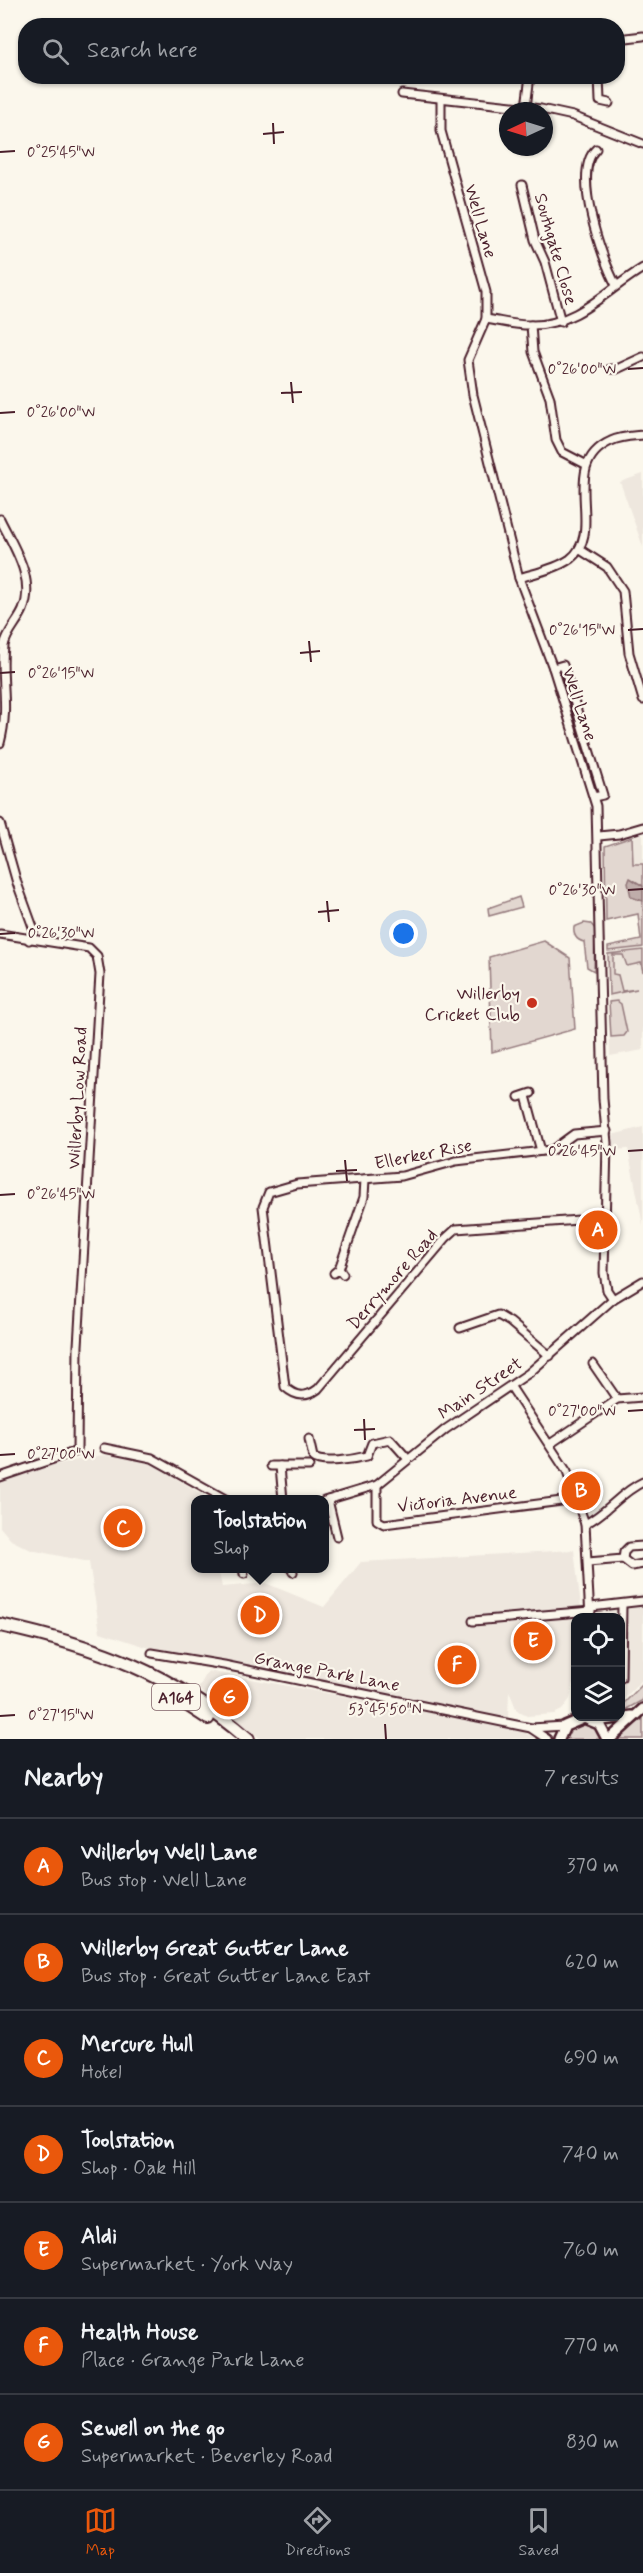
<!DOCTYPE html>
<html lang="en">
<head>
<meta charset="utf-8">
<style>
  :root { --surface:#171b24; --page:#20242c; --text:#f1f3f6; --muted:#9ea1a6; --line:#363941; --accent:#ea580c }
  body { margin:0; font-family:Mynerve,sans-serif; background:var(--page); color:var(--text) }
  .controls { position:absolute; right:18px; bottom:18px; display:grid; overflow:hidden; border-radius:12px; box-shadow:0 2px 4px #0004 }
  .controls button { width:54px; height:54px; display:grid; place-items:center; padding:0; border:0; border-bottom:2px solid var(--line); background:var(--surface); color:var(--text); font:30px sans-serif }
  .compass { position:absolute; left:499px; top:102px; width:54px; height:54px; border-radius:50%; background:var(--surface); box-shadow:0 2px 4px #0004; rotate:266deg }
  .you { position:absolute; left:404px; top:934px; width:21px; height:21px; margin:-15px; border:4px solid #fff; border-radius:50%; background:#1a73e8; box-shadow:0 0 0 9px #1a73e833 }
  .badge { display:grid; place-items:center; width:39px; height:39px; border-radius:50%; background:var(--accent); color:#fff; font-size:20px; font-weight:700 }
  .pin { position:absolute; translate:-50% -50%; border:3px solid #fff; box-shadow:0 2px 6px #0006 }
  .popup { position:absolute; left:191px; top:1495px; width:138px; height:78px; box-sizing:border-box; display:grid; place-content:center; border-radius:12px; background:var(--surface); filter:drop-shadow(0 2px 4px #0005); font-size:20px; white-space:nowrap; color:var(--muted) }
  .popup b { font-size:22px; color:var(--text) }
  .popup::after { content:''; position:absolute; left:50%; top:100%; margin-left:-12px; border:12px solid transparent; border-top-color:var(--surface) }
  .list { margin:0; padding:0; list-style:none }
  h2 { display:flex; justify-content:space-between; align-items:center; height:78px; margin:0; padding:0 24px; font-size:26px }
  h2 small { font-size:20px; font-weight:400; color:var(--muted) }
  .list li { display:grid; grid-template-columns:39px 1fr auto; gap:18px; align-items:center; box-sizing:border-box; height:96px; padding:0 24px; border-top:2px solid var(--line) }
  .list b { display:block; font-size:22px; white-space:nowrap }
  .list p { margin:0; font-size:20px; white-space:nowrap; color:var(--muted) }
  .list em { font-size:20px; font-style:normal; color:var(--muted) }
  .icon { flex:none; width:33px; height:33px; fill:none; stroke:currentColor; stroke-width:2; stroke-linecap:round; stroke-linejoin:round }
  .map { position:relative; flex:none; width:643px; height:1739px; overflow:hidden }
  .search { position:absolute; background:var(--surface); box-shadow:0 2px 4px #0004; left:18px; right:18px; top:18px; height:66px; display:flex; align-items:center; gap:15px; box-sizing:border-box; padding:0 21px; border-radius:24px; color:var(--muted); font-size:22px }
  .sheet { height:750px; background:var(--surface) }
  nav { display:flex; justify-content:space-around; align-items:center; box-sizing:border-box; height:84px; border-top:2px solid var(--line); background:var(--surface); font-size:16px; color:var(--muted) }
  nav a { display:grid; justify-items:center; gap:3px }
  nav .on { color:var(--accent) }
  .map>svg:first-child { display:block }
</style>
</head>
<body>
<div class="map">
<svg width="643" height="1739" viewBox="0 0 643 1739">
  <rect width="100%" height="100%" fill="#fbf7ec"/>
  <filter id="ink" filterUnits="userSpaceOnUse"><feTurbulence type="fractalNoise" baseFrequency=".0167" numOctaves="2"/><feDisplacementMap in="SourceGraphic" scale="12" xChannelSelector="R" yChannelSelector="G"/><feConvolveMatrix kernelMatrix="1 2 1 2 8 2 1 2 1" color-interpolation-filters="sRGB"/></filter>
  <g filter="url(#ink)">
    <!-- built -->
    <g fill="#eee7de">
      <polygon points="643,474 643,547 620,482"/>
      <polygon points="643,834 643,1050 610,1056 608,947 641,940 638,914 606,921 606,866 633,865 632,837"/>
      <polygon points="643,1127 643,1225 628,1149 613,1150 612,1135"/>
      <polygon points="103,1455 147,1461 205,1496 206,1499 196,1500 196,1568 218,1569 222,1587 265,1583 324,1607 361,1562 574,1550 581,1607 514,1613 513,1619 584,1616 576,1618 575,1678 570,1699 562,1710 554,1714 527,1716 517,1711 509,1691 508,1718 156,1650 100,1632 89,1562 31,1550 11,1540 0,1527 0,1482 48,1466"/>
      <polygon points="643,1594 643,1679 621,1702 620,1618 596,1618 597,1602"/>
      <polygon points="208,1671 518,1729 537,1739 261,1739 198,1689"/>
    </g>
    <!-- green -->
    <g fill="#e2d7d0" stroke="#967b7e" stroke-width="1.5">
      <polygon points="632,837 633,864 643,864 643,947 608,951 608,947 641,940 638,914 606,921 605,846"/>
      <polygon points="519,897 522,907 489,916 488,908"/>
      <path d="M 584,923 L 591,924 L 595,929 L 594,971 L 587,967 L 584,942 C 576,940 573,935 574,927 Z"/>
      <polygon points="544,941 570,958 575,1029 492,1052 489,957"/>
      <polygon points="643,950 643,972 641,963 627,966 623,955 613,955 613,974 618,975 622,991 637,989 609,995 608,954"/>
      <polygon points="617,1001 621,1004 627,1032 624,1036 611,1037 609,1002"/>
      <polygon points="643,1684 643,1700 621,1712 621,1706"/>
      <polygon points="643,1719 643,1739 618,1739 620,1733"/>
      <polygon points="586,1722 597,1728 603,1739 564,1739 568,1729"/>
    </g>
    <!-- water -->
    <polygon fill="#bfadaa" stroke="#907477" stroke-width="1.5" points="630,878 643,886 643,901 631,897 628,883"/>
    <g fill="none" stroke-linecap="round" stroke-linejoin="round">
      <defs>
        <g id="street">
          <polyline points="618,39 643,36"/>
          <polyline points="599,76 600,101 609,103"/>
          <polyline points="402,94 541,109 573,116 643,144"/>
          <polyline points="441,99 441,131 486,292 486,319 468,360 473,395 519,578 553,668 596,806 603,1099 607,1143 604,1273 607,1290 613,1299"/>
          <polyline points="526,107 530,76"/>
          <path d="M 596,149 C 571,172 602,259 616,285"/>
          <polyline points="522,185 535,240 545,262 561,322"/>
          <path d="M 486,319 C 501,321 517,326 533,325 C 579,324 606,290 643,268"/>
          <polyline points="531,325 533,352 550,398 556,440 562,452 587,465"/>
          <polyline points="610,369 617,369 643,357"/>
          <path d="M 0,519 C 13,546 36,579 23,610 C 18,622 6,633 4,646 C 0,679 10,706 0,743"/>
          <polyline points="579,549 607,567 623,591 629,653 643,700"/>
          <path d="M 519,578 C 535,573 556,569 570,559 C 607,531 557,465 611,441 C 621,436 633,436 643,435"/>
          <polyline points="553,668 563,665 603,795 594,797"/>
          <polyline points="0,823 17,883 34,930 29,940"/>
          <polyline points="599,836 619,834 643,827"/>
          <polyline points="0,934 89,948 97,956 100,974 78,1346 77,1451 0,1477"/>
          <polyline points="526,1096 541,1151"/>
          <polyline points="519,1097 531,1093"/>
          <path d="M 606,1218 L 456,1229 L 446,1238 L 318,1389 C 306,1398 296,1397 285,1387 L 263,1207 L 269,1192 L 297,1184 L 402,1176 L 456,1161 L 552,1150 L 574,1134 L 607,1131"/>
          <polyline points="339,1269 364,1197 365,1179"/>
          <polyline points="334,1273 339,1269 343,1274"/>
          <polyline points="460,1328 498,1315 510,1322 550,1356"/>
          <polyline points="593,1364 617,1399"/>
          <polyline points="511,1387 567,1472 585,1524 590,1618"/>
          <path d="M 309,1439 L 313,1457 C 321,1465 355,1459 367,1456 L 372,1443 L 390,1439 L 407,1458"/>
          <polyline points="550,1444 617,1399 643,1397"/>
          <polyline points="104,1448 152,1458 227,1500"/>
          <polyline points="271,1466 309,1466"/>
          <polyline points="280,1466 283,1500"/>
          <polyline points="377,1485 377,1520 384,1524 577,1499"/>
          <polyline points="328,1500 337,1537"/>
          <polyline points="324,1501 377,1485 446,1429 529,1373 613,1299 643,1281"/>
          <path d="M 585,1524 C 607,1513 621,1492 643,1482"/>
          <polyline points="623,1559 624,1552 629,1547 643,1546"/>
          <polyline points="588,1562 623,1559 632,1566 643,1564"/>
          <polyline points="243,1568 244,1574"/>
          <polyline points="291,1568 293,1572"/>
          <polyline points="591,1607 643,1601"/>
          <polyline points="473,1621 591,1611"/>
          <polyline points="152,1653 224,1665 531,1728 565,1726"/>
          <polyline points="621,1678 622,1604"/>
          <polyline points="532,1729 547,1739"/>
        </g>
        <g id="secondary">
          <polyline points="595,1721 632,1716"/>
          <polyline points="559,1739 565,1726 584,1718 599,1724 607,1739"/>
          <polyline points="610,1739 643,1709"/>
        </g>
        <g id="highway">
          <path d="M 0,1625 C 97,1646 172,1673 248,1739"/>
          <polyline points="162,1688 208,1718"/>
        </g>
      </defs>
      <!-- street casing -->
      <use href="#street" stroke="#4a1f2b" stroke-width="11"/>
      <!-- secondary casing -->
      <use href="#secondary" stroke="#4a1f2b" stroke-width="14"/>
      <!-- highway casing -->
      <use href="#highway" stroke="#4a1f2b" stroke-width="16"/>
      <!-- street -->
      <use href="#street" stroke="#fbf7ec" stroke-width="7"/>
      <!-- secondary -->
      <use href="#secondary" stroke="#fbf7ec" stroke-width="9"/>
      <!-- highway -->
      <use href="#highway" stroke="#fbf7ec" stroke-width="12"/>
    </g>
  </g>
  <!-- ticks -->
  <path fill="none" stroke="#4a1f2b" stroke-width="2" d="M 273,123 L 274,144M 263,134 L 284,132M 0,152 L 15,151M 628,369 L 643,368M 291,382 L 293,403M 281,393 L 302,392M 0,413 L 15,412M 628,630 L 643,629M 309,641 L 311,662M 300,653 L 320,651M 0,673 L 15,672M 628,890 L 643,889M 327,901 L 329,922M 318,912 L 339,910M 0,934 L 15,933M 628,1151 L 643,1150M 345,1160 L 347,1181M 336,1171 L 357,1170M 0,1195 L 15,1194M 628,1411 L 643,1410M 364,1419 L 365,1440M 354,1430 L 375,1429M 0,1455 L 15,1454M 0,1716 L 15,1715M 385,1724 L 386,1739"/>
  <!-- markers -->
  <circle fill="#c8321e" stroke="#fbf7ec" stroke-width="2" cx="532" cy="1003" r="6"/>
  <g text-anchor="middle" stroke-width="4.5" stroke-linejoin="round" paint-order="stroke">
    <!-- shield labels -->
    <rect fill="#fbf7ec" stroke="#7f6065" stroke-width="1.5" x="152" y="1684" width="48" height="26" rx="4.5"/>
    <g font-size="16" font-weight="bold" fill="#4a1f2b">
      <text x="176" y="1703">A164</text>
    </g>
    <!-- street labels -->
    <g font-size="18" fill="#4a1f2b" stroke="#fbf7ec">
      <text transform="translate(481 221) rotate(74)" y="6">Well Lane</text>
      <text transform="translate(556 249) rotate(74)" y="6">Southgate Close</text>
      <text transform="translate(580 704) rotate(72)" y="6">Well Lane</text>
      <text transform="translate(77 1098) rotate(-87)" y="6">Willerby Low Road</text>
      <text transform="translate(423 1154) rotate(-11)" y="6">Ellerker Rise</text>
      <text transform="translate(392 1279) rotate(-49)" y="6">Derrymore Road</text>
      <text transform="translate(480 1388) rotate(-34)" y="6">Main Street</text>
      <text transform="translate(457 1499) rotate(-7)" y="6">Victoria Avenue</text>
      <text transform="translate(327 1671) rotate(11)" y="6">Grange Park Lane</text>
    </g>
    <!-- poi labels -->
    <g font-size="18" fill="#4a1f2b" stroke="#fbf7ec" text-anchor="end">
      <text x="520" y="999">Willerby<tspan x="520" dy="21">Cricket Club</tspan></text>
    </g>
  </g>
  <g font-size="15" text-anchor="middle" fill="#4a1f2b" stroke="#fbf7ec" stroke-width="4.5" stroke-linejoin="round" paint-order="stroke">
    <text x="61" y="157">0°25'45"W</text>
    <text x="582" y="374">0°26'00"W</text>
    <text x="61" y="417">0°26'00"W</text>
    <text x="582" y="635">0°26'15"W</text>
    <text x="61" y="678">0°26'15"W</text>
    <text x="582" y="895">0°26'30"W</text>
    <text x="61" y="938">0°26'30"W</text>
    <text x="582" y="1156">0°26'45"W</text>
    <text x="61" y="1199">0°26'45"W</text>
    <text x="582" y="1416">0°27'00"W</text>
    <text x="61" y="1459">0°27'00"W</text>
    <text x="385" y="1714">53°45'50"N</text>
    <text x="61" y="1720">0°27'15"W</text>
  </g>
</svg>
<div class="controls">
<button><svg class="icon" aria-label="locate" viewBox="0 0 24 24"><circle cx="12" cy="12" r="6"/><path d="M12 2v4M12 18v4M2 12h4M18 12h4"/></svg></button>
<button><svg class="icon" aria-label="layers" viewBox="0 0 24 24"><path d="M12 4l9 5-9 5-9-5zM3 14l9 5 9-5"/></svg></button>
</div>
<svg class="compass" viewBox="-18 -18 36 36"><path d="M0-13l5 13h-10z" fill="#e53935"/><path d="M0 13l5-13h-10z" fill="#9ea1a6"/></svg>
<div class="you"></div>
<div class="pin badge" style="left:598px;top:1230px">A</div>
<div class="pin badge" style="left:581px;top:1491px">B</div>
<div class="pin badge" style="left:123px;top:1528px">C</div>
<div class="pin badge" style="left:260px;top:1615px">D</div>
<div class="popup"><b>Toolstation</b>Shop</div>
<div class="pin badge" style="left:533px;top:1641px">E</div>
<div class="pin badge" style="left:457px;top:1665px">F</div>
<div class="pin badge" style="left:229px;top:1697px">G</div>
<div class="search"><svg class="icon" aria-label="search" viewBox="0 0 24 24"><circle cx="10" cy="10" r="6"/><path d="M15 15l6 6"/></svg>Search here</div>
</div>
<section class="sheet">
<h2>Nearby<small>7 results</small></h2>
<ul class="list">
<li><span class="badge">A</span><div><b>Willerby Well Lane</b><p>Bus stop · Well Lane</p></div><em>370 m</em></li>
<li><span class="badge">B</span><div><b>Willerby Great Gutter Lane</b><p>Bus stop · Great Gutter Lane East</p></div><em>620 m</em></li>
<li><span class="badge">C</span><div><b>Mercure Hull</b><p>Hotel</p></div><em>690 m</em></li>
<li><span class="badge">D</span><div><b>Toolstation</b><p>Shop · Oak Hill</p></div><em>740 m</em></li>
<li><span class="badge">E</span><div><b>Aldi</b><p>Supermarket · York Way</p></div><em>760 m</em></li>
<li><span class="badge">F</span><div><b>Health House</b><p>Place · Grange Park Lane</p></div><em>770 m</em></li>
<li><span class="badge">G</span><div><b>Sewell on the go</b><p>Supermarket · Beverley Road</p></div><em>830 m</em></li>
</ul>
</section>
<nav>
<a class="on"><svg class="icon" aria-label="map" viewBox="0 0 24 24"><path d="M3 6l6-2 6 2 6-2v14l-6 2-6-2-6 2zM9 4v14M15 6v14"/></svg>Map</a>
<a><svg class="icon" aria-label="directions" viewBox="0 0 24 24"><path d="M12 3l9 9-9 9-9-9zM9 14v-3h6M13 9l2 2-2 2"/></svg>Directions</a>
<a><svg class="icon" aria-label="saved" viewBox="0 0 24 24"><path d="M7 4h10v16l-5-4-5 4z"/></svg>Saved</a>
</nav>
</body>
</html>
